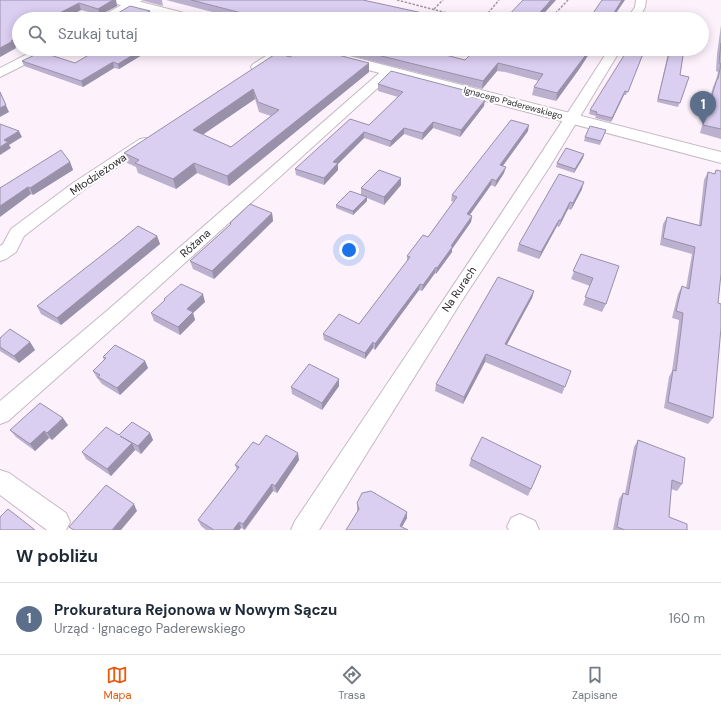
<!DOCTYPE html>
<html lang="pl">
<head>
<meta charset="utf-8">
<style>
  :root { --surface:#fff; --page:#f2f2f3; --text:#1f2937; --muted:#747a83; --line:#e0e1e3; --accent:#ea580c }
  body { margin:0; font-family:"DM Sans",sans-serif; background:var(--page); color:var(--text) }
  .you { position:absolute; left:349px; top:250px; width:14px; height:14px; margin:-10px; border:3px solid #fff; border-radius:50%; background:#1a73e8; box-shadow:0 0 0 6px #1a73e833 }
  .badge { display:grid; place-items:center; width:26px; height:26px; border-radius:50%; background:var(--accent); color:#fff; font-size:13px; font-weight:700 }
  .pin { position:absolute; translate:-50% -33px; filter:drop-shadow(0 1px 2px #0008) }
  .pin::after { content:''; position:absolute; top:21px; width:14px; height:12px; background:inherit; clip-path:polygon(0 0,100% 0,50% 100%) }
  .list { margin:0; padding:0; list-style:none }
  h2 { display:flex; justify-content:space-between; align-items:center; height:52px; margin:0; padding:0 16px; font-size:17px }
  h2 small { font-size:13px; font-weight:400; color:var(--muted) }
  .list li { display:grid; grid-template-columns:26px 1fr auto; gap:12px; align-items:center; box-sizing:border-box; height:72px; padding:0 16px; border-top:1px solid var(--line) }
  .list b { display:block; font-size:15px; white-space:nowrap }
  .list p { margin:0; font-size:13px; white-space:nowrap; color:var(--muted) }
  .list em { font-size:13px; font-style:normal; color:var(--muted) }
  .icon { flex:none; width:22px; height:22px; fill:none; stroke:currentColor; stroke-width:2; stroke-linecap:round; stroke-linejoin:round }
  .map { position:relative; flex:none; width:721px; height:530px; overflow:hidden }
  .search { position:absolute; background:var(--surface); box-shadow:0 2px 10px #0003; left:12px; right:12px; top:12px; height:44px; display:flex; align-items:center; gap:10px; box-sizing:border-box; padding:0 14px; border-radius:22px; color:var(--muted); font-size:15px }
  .sheet { height:124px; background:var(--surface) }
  nav { display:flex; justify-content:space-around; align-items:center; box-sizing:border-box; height:56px; border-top:1px solid var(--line); background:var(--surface); font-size:11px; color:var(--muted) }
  nav a { display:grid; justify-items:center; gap:2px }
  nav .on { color:var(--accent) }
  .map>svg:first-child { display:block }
</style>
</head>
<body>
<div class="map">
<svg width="721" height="530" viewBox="0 0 721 530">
  <rect width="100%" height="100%" fill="#fdf1fc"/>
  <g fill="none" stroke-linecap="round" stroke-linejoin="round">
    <defs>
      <g id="street">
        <polygon points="130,0 143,0 111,19 97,19"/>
        <polygon points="636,0 646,0 645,7 639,19 627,19 635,7"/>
        <polygon points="37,49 52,49 50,52 0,77 0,68"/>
        <polygon points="277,49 291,49 261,70 253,70 251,67 253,64"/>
        <path d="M 609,49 L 621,49 L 550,166 L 461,302 L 319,530 L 291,530 L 295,521 C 400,364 507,208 609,49 Z"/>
        <polygon points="389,67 393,68 395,71 393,74 123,319 8,421 0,424 0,401 109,309 385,68"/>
        <polygon points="145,138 150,139 152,142 150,145 85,189 24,236 16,252 6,259 0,261 0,246 3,244 11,229 73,183 140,139"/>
        <polygon points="0,470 9,473 66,513 70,522 66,530 47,530 0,495"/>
        <polygon points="520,514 535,521 539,530 509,530 507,527 511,518"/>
      </g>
      <g id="secondary">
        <polygon points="112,0 133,0 196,16 198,19 175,19 113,3"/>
        <polygon points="298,49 322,49 721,152 721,163 300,52"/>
      </g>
    </defs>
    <!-- street casing -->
    <use href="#street" stroke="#c5b9c4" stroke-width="2"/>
    <!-- secondary casing -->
    <use href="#secondary" stroke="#c5b9c4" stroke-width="2"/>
    <!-- path -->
    <g stroke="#a198a0" stroke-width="1.5" stroke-dasharray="2.5 1.5" stroke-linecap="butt">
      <polyline points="397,0 470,19"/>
      <polyline points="434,9 443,0"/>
      <polyline points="483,19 499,0"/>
      <polyline points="550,19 568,0"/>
      <polyline points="470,49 478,51"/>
    </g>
    <!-- street -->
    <use href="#street" fill="#fff" fill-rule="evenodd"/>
    <!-- secondary -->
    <use href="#secondary" fill="#fff" fill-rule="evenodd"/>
  </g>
  <!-- wall -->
  <g fill="#bbb1cf" fill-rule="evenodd">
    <polygon points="0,0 116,0 117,6 100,15 81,10 64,19 19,19 19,46 15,47 16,48 0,57"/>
    <polygon points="143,0 162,0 163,6 144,1"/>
    <polygon points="166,0 363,0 450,19 239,19"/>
    <polygon points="150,14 142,19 113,19 113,16"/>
    <polygon points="721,25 721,139 700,133 713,87 716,80 718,72 716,71 717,54"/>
    <polygon points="175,49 211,49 200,56"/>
    <polygon points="325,49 438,49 435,52 465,60 476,49 592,49 580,68 556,101 532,95 534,87 539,81 505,72 497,71 482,89"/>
    <polygon points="669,49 684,49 680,75 689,77 678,107 657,102"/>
    <polygon points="141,50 142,55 119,69 114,68 83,87 24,66 22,61 75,63"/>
    <polygon points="643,55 626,95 624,95 611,122 595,118 596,116 589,114 590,110"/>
    <path d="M 290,57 L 369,72 L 229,186 L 197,173 L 176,189 L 138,173 L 136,167 L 127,163 L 124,153 ZM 255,99 L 259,112 L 271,116 L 231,147 L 202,135 Z"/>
    <polygon points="378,84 475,93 474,97 484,106 460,137 433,128 422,140 404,134 390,147 364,138 338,164 338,170 324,185 296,175 295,169 369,125 398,97 378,91"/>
    <polygon points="606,130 600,145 584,141 585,137"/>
    <polygon points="528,131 503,166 504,173 495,187 491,185 470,215 472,216 471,222 452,249 452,252 436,274 435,273 422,291 419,290 375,350 373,348 365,359 324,340 323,334 359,324 407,262 407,256 428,237 454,202 451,201 452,195"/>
    <polygon points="584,154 583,158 574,173 556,167 557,163"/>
    <polygon points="70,162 73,170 33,195 31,194 0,188"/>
    <polygon points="716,170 718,303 713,418 708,424 664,408 669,377 672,371 678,329 679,320 672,318 678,294 682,286 686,288 692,254 660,245 663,224 667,217 699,225 704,180 708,172 714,174"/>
    <polygon points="401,178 401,185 384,205 367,198 367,201 353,215 336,208 336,205 361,195 361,188"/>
    <polygon points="582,189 571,210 568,209 559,227 557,226 539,259 517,251 519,244"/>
    <polygon points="272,213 273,221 214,279 193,269 190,261 230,225 230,223"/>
    <polygon points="157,236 160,244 61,325 41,314 37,306"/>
    <polygon points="581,254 606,304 602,312 583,305 590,286 571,279"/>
    <polygon points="534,291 532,298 506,345 571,371 562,394 485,362 463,404 435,391 436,384"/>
    <polygon points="164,299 205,302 193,313 195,320 180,335 154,321 151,313 165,301"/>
    <polygon points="0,338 30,342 35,350 19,363 0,351"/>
    <polygon points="103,357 145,361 148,368 120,395 102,384 99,380 97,378 93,371 104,360"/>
    <polygon points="339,386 322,410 292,394 291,387"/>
    <polygon points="68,425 52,440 49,438 35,451 16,437 10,430"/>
    <polygon points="150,433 153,440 141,454 135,450 111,476 86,459 82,452 119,435"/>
    <polygon points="638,440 682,484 677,491 671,489 669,517 687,530 613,530 619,499 623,493 625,493 634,447"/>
    <polygon points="259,445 299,460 277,493 273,491 245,530 241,528 239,530 206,530 201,526 198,520 237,470 235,465"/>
    <polygon points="471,459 541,466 528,496 469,466"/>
    <polygon points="357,503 407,518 402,527 357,511"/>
  </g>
  <!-- shaded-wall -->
  <g fill="#9990a9">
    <polygon points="113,0 116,0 117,6 100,15 98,9"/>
    <polygon points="551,0 556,0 539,19 534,19"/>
    <polygon points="622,0 625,0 612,19 610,19"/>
    <polygon points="79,3 81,10 64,19 48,19"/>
    <polygon points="150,11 150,14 142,19 135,19"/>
    <polygon points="19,37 19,46 15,47 16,48 0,57 0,48"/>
    <polygon points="199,49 211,49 200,56"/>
    <polygon points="432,49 438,49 429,58 430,51"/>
    <polygon points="590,49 592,49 580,68 556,101 557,93"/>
    <polygon points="141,50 142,55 119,69 118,64"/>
    <polygon points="113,62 114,68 83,87 81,81"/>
    <polygon points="369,63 369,72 229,186 227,176"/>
    <polygon points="498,63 497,71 482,89 483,81"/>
    <polygon points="253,89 255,99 195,140 193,130"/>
    <polygon points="625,91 624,95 611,122 612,118"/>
    <polygon points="0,92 9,112 0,117"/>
    <polygon points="485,100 484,106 460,137 461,130"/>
    <polygon points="433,122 433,128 422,140 423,133"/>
    <polygon points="529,125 528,131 499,171 500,165"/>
    <polygon points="404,128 404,134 390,147 391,141"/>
    <polygon points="19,131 22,137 9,145 11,148 0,155 0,147 4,140"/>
    <polygon points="364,132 364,138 338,164 338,170 324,185 324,178 333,162"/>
    <polygon points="584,154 583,158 574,173 575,169"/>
    <polygon points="70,162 73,170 33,195 30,188"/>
    <polygon points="194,163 197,173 176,189 173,179"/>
    <polygon points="506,167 504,173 495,187 496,181"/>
    <polygon points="401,178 401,185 384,205 384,197"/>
    <polygon points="492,179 491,185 466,220 467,214"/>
    <polygon points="584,182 582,189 571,210 573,203"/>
    <polygon points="28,187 31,194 0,217 0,206"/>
    <polygon points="367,197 367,201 353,215 353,211"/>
    <polygon points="570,202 568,209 559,227 561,220"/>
    <polygon points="272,213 273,221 214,279 212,271"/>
    <polygon points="472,216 471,222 452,249 452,252 436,274 437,268 451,246"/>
    <polygon points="559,220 557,226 539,259 541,252"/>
    <polygon points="157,236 160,244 61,325 57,318"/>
    <polygon points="436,267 435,273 422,291 423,285"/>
    <polygon points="420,284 419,290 375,350 375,344"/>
    <polygon points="534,291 532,298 503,352 505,344"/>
    <polygon points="203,294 205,302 193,313 195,320 180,335 178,327 187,309"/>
    <polygon points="30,342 35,350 19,363 14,356"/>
    <polygon points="373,342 373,348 365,359 365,353"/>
    <polygon points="486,354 485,362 463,404 464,397"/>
    <polygon points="145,361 148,368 120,395 117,388"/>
    <polygon points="339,379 339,386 322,410 322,403"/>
    <polygon points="63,418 68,425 52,440 47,433"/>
    <polygon points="44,431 49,438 35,451 30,444"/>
    <polygon points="150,433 153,440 141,454 138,446"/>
    <polygon points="132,443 135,450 111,476 107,469"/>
    <polygon points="298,453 299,460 277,493 275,486"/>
    <polygon points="272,484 273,491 244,530 243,524"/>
    <polygon points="134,504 137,511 121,530 112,530"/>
    <polygon points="407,512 407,518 400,530 400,526"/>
    <polygon points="239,522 241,528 239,530 233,530"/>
  </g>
  <!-- building -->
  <g fill="#dacef1" stroke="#9990a9" fill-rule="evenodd">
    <polygon points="0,0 113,0 98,9 79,3 48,19 19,19 19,37 11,41 13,41 0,48"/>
    <polygon points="191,0 363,0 450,19 265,19"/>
    <polygon points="523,0 551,0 534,19 505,19"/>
    <polygon points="602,0 622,0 610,19 589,19"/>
    <polygon points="130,6 150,11 135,19 124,19 113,16"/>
    <polygon points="721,43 721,129 703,125 717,79 718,79 721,64 719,63"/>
    <polygon points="99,49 137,49 141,50 118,64 113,62 81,81 22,61 41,52 75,63"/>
    <path d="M 303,49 L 315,49 L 369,63 L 227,176 L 194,163 L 173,179 L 135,163 L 139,160 L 124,153 L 277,53 L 290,57 ZM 253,89 L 258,102 L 279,110 L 231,147 L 193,130 Z"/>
    <polygon points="353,49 432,49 430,51 465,60 476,49 590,49 582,60 557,93 534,87 543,74 506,65 498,63 483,81"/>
    <polygon points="628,49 632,49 644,51 628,92 625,91 612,118 596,114 597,112 590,110"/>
    <polygon points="670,49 684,49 680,75 689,77 680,103 658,99"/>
    <polygon points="391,71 475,93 472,97 485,100 461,130 433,122 423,133 404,128 391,141 364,132 333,162 338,163 324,178 295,169 350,119 369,125 403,92 378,84"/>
    <polygon points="0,92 6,105 0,108"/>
    <polygon points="511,120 529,125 500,165 506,167 496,181 492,179 467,214 472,216 451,246 453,246 437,268 436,267 423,285 420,284 375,344 373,342 365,353 323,334 339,314 359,324 410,257 407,256 423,235 428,237 457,197 452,195"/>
    <polygon points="0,124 19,131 4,140 8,142 0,147"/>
    <polygon points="590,126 606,130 601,141 585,137"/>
    <polygon points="566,148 584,154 575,169 557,163"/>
    <polygon points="61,150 70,162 30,188 28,187 0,206 0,188"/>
    <polygon points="379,170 401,178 384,197 361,188"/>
    <polygon points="716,170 721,171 721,274 718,303 721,304 721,328 713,418 668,402 673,370 676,371 682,322 683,313 676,311 682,286 689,289 695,247 663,238 667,217 701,226 708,172 715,174"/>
    <polygon points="559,174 584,182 573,203 570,202 561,220 559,220 541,252 519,244"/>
    <polygon points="350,191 367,197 353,211 336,205"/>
    <polygon points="250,204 272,213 212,271 190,261 231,224 230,223"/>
    <polygon points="138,226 157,236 57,318 37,306 120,241"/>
    <polygon points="581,254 619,266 606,304 585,297 593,278 573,271"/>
    <polygon points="498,277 534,291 505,344 571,371 565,387 486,354 464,397 436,384"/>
    <polygon points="181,284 203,294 187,309 193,312 178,327 151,313 165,300 164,299"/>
    <polygon points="10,329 30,342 14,356 0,347 0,338"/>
    <polygon points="115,345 145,361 117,388 98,377 100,375 93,371 106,358 103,357"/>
    <polygon points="309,364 339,379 322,403 291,387"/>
    <polygon points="40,403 63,418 47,433 44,431 30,444 10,430"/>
    <polygon points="132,422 150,433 138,446 120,436 132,443 107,469 82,452 106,427 119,435"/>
    <polygon points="266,435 298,453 275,486 272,484 243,524 239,522 233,530 214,530 198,520 239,467 235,465 253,442 259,445"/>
    <polygon points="482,437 541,466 531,489 471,459"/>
    <polygon points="638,440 685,458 682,484 672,480 669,517 687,524 687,530 625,530 617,527 623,493 628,495"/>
    <polygon points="106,485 134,504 112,530 74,530 69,527"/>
    <polygon points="371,491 407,512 400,526 408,530 346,530 359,509 357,503 362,493"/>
    <polygon points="8,509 35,530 0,530 0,517"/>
  </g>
  <g text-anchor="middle" stroke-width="4" stroke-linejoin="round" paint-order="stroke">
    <!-- far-street labels -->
    <g font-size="9" fill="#2b262a" stroke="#fff">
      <text transform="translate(513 103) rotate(15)" y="3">Ignacego Paderewskiego</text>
    </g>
    <!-- street labels -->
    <g font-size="11" fill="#2b262a" stroke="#fff">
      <text transform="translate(98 174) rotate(-34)" y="4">Młodzieżowa</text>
      <text transform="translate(195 243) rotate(-42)" y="4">Różana</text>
      <text transform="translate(459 289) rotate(-56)" y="4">Na Rurach</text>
    </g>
  </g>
</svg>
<div class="you"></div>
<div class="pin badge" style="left:703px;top:124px;background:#5c6f8a">1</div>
<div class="search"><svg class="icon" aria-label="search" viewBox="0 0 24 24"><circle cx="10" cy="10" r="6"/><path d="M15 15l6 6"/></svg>Szukaj tutaj</div>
</div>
<section class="sheet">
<h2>W pobliżu<small></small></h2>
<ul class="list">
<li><span class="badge" style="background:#5c6f8a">1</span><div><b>Prokuratura Rejonowa w Nowym Sączu</b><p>Urząd · Ignacego Paderewskiego</p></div><em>160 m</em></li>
</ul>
</section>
<nav>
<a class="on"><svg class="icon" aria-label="map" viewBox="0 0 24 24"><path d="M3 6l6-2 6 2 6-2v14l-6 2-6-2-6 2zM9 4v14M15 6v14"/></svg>Mapa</a>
<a><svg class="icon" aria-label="directions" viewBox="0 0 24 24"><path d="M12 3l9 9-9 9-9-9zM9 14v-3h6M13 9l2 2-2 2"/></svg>Trasa</a>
<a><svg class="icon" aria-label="saved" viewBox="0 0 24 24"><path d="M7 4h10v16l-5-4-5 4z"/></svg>Zapisane</a>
</nav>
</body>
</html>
